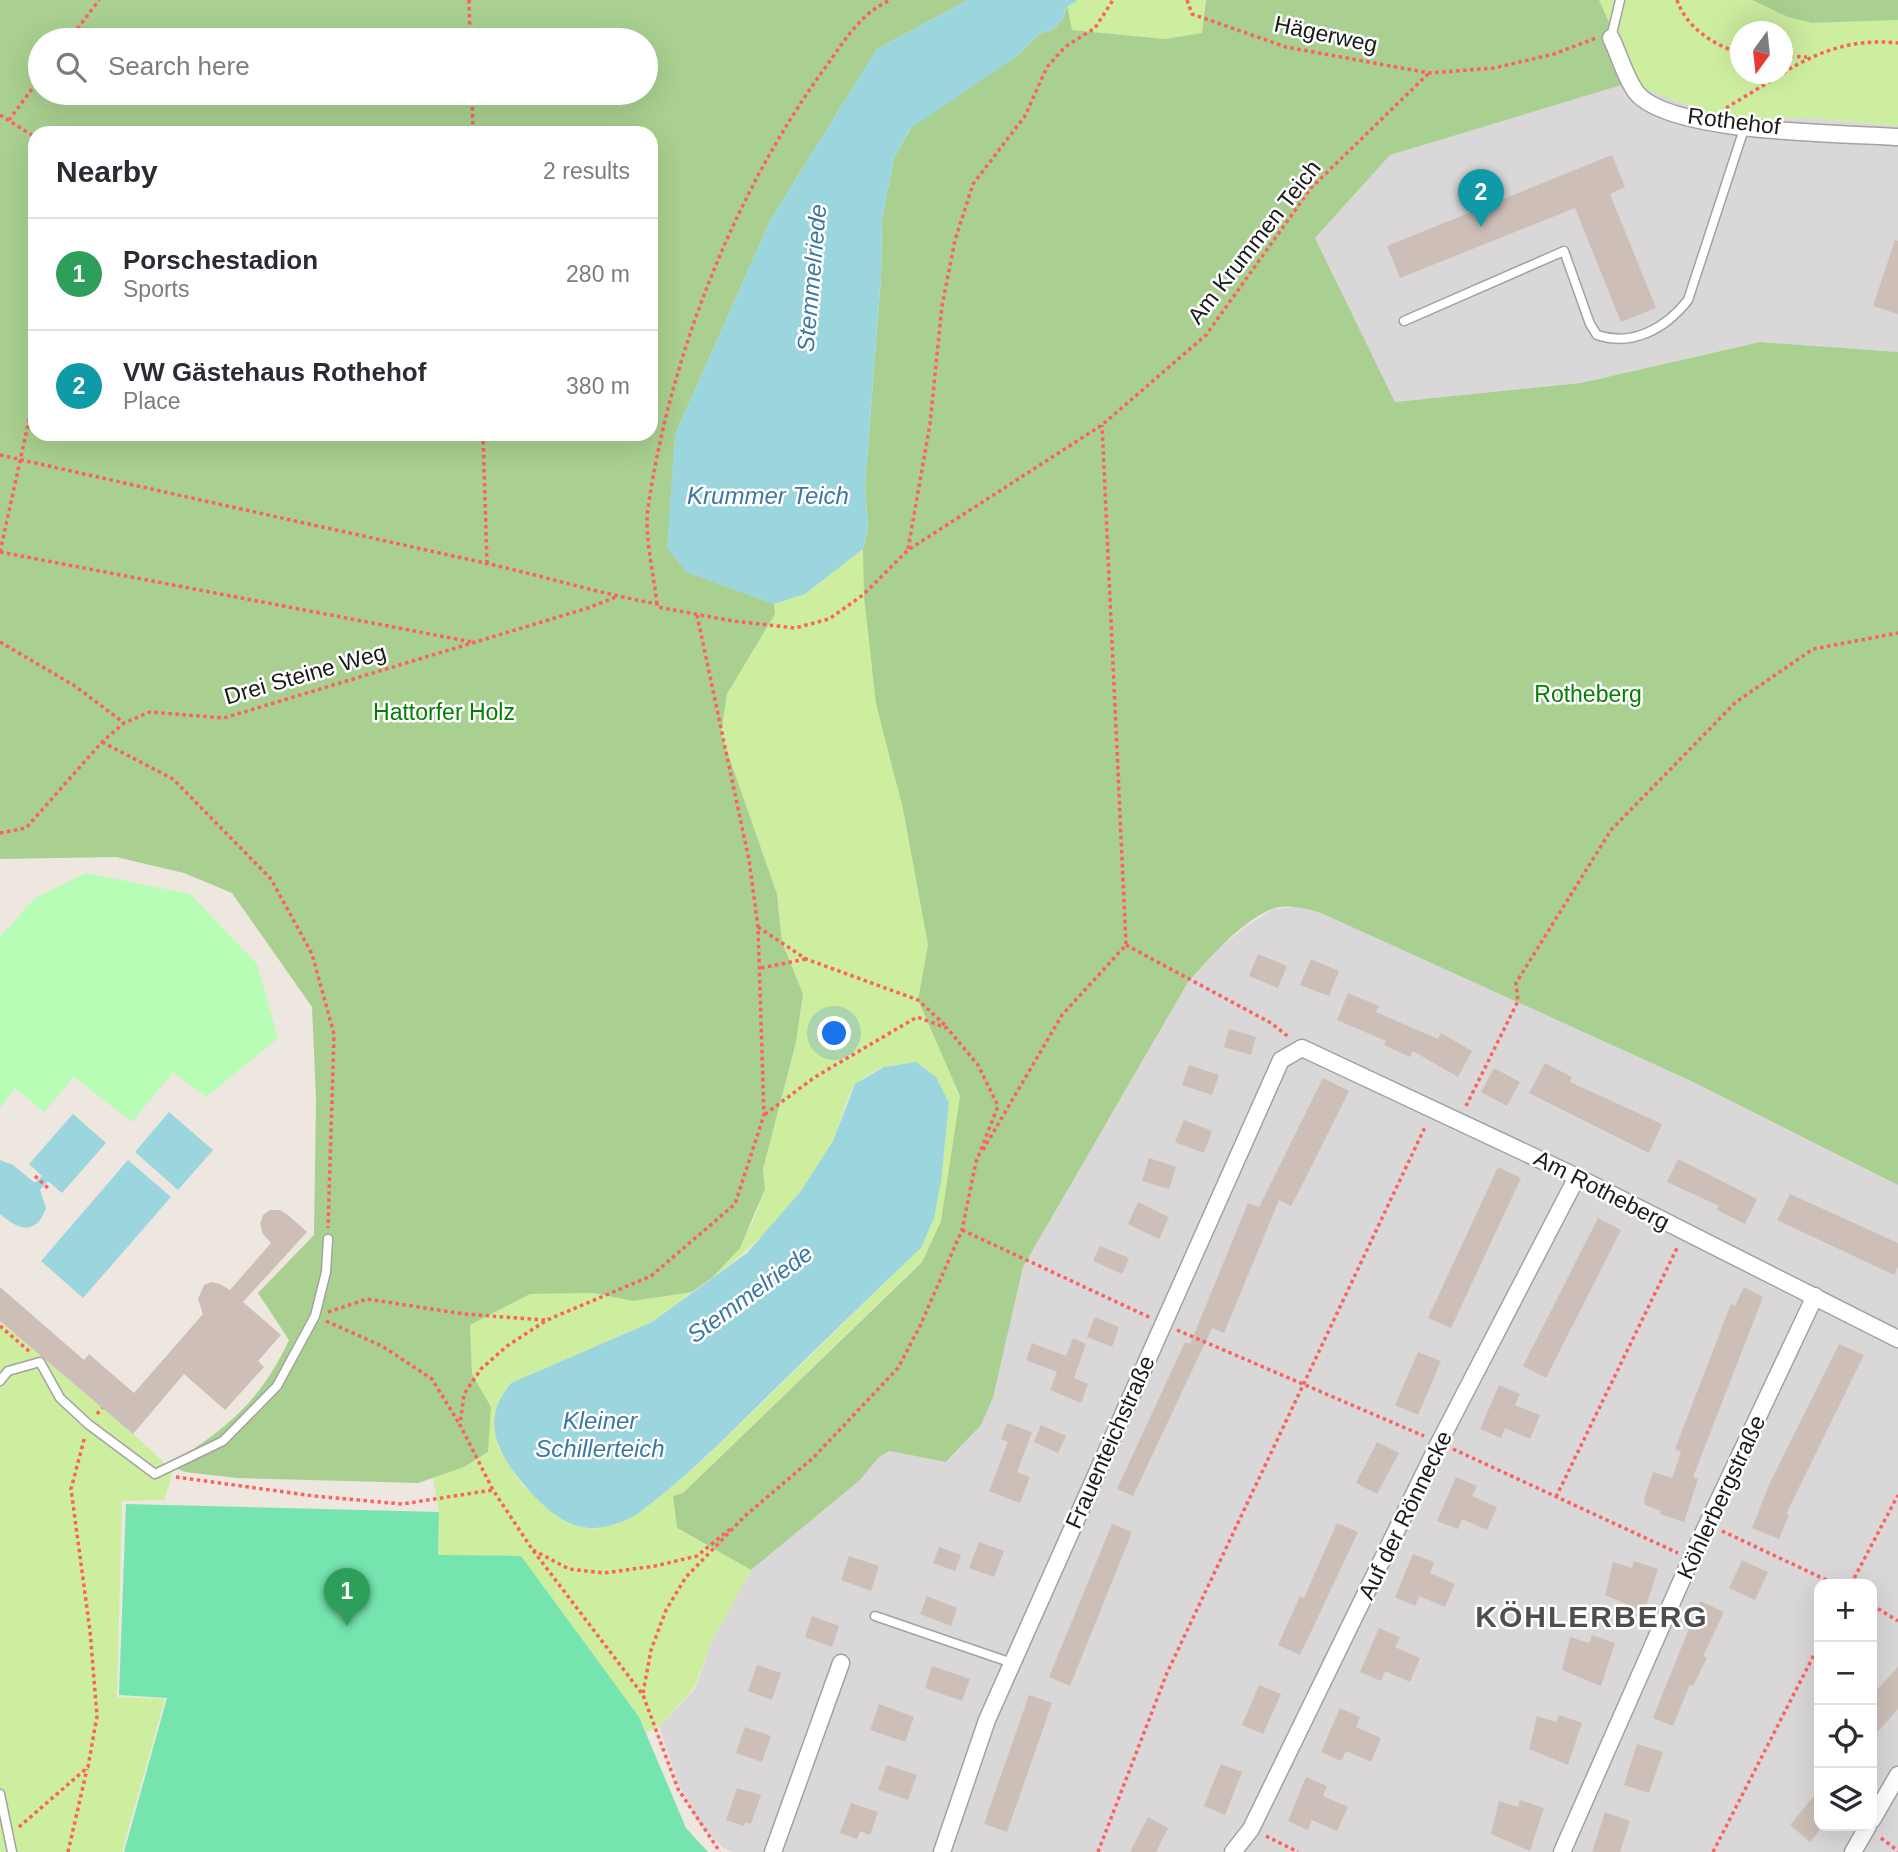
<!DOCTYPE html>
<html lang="en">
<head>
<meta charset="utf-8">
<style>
  :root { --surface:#fff; --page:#f7f7f7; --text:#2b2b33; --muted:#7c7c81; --line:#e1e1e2; --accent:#2563eb }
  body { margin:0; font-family:Arial,sans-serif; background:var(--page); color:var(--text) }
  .controls { position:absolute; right:21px; bottom:21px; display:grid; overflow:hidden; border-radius:14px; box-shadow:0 7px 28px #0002 }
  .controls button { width:63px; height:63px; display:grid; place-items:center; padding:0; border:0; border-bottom:2px solid var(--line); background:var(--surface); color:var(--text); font:35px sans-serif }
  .compass { position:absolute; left:1730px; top:21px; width:63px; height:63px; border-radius:50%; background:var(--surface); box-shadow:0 7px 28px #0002; rotate:195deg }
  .you { position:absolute; left:835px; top:1034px; width:24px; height:24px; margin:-18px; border:5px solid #fff; border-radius:50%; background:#1a73e8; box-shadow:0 0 0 10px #1a73e833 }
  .badge { display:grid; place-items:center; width:46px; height:46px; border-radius:50%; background:var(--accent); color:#fff; font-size:23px; font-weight:700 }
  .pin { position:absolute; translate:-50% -58px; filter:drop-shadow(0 2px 4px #0008) }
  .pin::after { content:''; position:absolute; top:37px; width:24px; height:21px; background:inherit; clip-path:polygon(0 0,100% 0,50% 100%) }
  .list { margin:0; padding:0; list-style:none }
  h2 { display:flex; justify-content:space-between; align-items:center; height:91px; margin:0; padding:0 28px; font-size:30px }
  h2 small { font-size:23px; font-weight:400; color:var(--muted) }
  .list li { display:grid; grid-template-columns:46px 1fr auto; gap:21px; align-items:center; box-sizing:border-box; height:112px; padding:0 28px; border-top:2px solid var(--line) }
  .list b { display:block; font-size:26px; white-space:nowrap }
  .list p { margin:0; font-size:23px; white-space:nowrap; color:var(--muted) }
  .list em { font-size:23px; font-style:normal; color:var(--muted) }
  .icon { flex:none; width:38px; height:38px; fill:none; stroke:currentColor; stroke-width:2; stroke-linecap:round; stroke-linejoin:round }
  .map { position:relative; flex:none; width:1898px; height:1852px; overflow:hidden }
  .search { position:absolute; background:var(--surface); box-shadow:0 7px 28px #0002; left:28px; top:28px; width:630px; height:77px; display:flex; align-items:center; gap:18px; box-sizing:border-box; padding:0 24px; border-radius:38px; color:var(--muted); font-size:26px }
  .panel { position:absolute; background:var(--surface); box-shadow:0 7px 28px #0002; left:28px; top:126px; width:630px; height:315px; border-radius:21px }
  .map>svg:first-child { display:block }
</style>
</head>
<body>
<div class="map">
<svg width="1898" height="1852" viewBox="0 0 1898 1852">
  <rect width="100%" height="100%" fill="#ede7df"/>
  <!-- residential -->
  <g fill="#d9d7d7" fill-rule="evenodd">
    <polygon points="1625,84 1660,93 1702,111 1747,119 1810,118 1898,126 1898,352 1760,342 1581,383 1395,402 1315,238 1390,155"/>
    <path d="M 1297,907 L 1321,913 L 1689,1080 L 1898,1185 L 1898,1852 L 732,1852 L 723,1848 L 698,1822 L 680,1788 L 659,1727 L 695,1689 L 712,1641 L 751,1570 L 860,1480 L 879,1457 L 891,1451 L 947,1462 L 981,1425 L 993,1398 L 1023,1267 L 1188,982 L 1218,949 L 1248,925 L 1273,909 ZM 1819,1584 L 1872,1584 L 1872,1826 L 1819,1826 Z"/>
  </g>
  <!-- grass -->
  <g fill="#cded9f" fill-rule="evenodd">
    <polygon points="1067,0 1206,0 1202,33 1165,39 1071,30"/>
    <path d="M 1599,0 L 1752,0 L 1788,17 L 1812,23 L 1898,20 L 1898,126 L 1810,118 L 1747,119 L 1702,111 L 1638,86 ZM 1741,32 L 1783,32 L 1783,74 L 1741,74 Z"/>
    <path d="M 863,549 L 876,704 L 903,808 L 928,945 L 918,1000 L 960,1096 L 941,1221 L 922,1261 L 683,1493 L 673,1496 L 677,1529 L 751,1570 L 712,1641 L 694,1688 L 659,1727 L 646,1732 L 639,1717 L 438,1555 L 439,1512 L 433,1478 L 464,1467 L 488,1452 L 491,1407 L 472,1374 L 469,1325 L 530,1294 L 593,1293 L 634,1301 L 692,1292 L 652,1322 L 511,1383 L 501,1396 L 498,1447 L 521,1484 L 553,1512 L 580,1527 L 593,1529 L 618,1524 L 643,1510 L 700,1463 L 921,1248 L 934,1218 L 926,1068 C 905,1057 875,1068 857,1083 C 846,1093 840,1128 832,1142 C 803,1196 761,1243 712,1278 C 740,1249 766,1211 763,1169 L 796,1042 L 803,994 L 782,942 L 777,894 L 721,734 L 727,694 L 775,614 L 774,604 L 805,594 Z"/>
    <polygon points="0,1321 133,1434 167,1465 172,1475 164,1500 122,1501 117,1697 165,1699 122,1852 0,1852"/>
  </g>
  <!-- forest -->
  <g fill="#a9d090" fill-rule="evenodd">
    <path d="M 0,0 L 968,0 L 877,49 L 771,219 L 675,435 L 668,547 L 687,572 L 774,604 L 775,614 L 727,694 L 721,734 L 777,894 L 782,942 L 803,994 L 796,1042 L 763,1169 L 765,1189 L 740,1248 L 712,1278 L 692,1292 L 633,1301 L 593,1293 L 530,1294 L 470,1325 L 472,1374 L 491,1407 L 488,1452 L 464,1467 L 418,1483 L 237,1478 L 185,1472 L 167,1465 C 224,1432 261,1401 289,1340 L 258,1293 L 314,1235 L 316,1099 L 312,1007 L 232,893 L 184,873 L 116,857 L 0,859 ZM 40,40 L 646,40 L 646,93 L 40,93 ZM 35,133 L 651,133 L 651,434 L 35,434 Z"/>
    <path d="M 1206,0 L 1599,0 L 1638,86 L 1625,84 L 1390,155 L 1315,238 L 1395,402 L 1581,383 L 1760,342 L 1898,352 L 1898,1185 L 1689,1080 L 1321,913 C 1306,909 1288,903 1272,909 C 1239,923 1212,956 1188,982 L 1023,1267 L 993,1398 L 981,1425 L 946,1462 L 890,1451 L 879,1457 L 860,1480 L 751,1570 L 677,1528 L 673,1496 L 683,1493 L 922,1262 L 941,1221 L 960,1096 L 918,1000 L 928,945 L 903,809 L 876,704 L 864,596 L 863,549 L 868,529 L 865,486 L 881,276 L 882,218 L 894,158 L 911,128 L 933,110 L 1017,56 L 1039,34 L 1052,30 L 1063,19 L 1067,4 L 1072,30 L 1165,39 L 1202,33 Z"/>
    <polygon points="1752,0 1898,0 1898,20 1812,23 1788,17"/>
  </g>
  <!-- park -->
  <polygon fill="#b7fdb6" points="86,873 190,894 257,964 278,1038 206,1097 173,1072 132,1122 74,1077 44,1112 15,1088 0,1108 0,937 35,898"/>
  <!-- pitch -->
  <polygon fill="#75e4af" points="126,1504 439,1512 438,1555 521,1556 639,1717 686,1828 708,1852 124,1852 167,1698 119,1695"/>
  <!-- water -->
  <g fill="#9bd6df">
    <polygon points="968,0 1067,0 1063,19 1052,30 1039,34 1017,56 910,129 894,158 882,218 881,276 865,486 868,529 863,549 805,594 774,604 686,572 667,547 675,435 771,219 877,49"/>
    <path d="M 916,1062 L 936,1077 L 949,1103 L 941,1181 L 934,1218 L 921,1248 C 874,1293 827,1338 780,1384 C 736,1427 693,1472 644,1509 C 630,1520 612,1527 595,1528 C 561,1531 526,1490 509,1465 C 490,1435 488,1411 511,1383 L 652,1322 L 747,1253 L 801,1191 L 833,1141 L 855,1084 L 884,1067 Z"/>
    <polygon points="169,1112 213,1150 178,1190 135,1152"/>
    <path d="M 73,1114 L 106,1143 L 62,1193 L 48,1181 L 40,1190 L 46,1208 C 36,1237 17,1229 0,1214 L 0,1160 L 13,1165 L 35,1183 L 42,1176 L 29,1164 Z"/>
    <polygon points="128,1160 171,1197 83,1298 41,1261"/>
  </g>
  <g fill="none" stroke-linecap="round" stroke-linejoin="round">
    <!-- stream -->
    <polyline stroke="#9bd6df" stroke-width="5" points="1061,7 1074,0"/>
  </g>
  <!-- building -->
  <g fill="#cdbfb8">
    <polygon points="1612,155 1625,187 1610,194 1656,308 1621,322 1575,208 1400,278 1387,246"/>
    <polygon points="1895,240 1898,241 1898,314 1873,306"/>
    <polygon points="1258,954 1287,966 1278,988 1249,976"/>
    <polygon points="1311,959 1339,971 1329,996 1300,985"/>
    <polygon points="1348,993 1379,1006 1376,1012 1438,1039 1441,1033 1472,1051 1458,1077 1413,1051 1410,1057 1384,1045 1386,1041 1337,1020"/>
    <polygon points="1229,1029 1256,1037 1251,1055 1224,1047"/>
    <polygon points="1545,1063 1572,1077 1570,1082 1662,1124 1649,1153 1529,1093"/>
    <polygon points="1189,1065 1219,1075 1212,1095 1182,1085"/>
    <polygon points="1494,1068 1520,1082 1507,1106 1481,1092"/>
    <polygon points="1323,1078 1349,1091 1301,1187 1291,1206 1279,1200 1224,1333 1212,1328 1133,1496 1117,1489 1185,1342 1190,1344 1248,1203 1259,1207"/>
    <polygon points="1184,1120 1212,1131 1204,1153 1175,1142"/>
    <polygon points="1149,1158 1176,1167 1169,1189 1142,1181"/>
    <polygon points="1678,1159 1757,1199 1745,1224 1717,1210 1719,1206 1667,1182"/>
    <polygon points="1498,1167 1521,1178 1451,1328 1428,1318"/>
    <polygon points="1790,1194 1898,1243 1898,1267 1894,1275 1777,1220"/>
    <polygon points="1138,1202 1169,1217 1159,1239 1128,1224"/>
    <polygon points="270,1210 280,1210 288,1215 307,1232 243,1302 281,1335 258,1361 264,1367 225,1410 184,1374 133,1434 0,1321 0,1287 84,1360 89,1354 134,1393 203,1314 198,1299 204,1285 211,1282 220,1284 230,1290 271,1243 263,1234 260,1224 263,1215"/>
    <polygon points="1598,1218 1621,1230 1546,1378 1523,1366"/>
    <polygon points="1100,1246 1129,1258 1122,1274 1093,1261"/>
    <polygon points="1744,1287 1763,1297 1693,1477 1698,1479 1684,1522 1660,1514 1661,1511 1645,1505 1644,1499 1653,1472 1672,1478 1681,1452 1675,1449 1731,1304 1735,1306"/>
    <polygon points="1095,1317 1119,1327 1112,1347 1087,1337"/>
    <polygon points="1073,1338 1086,1344 1074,1378 1088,1384 1081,1403 1050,1390 1057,1372 1026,1360 1032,1343 1066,1356"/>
    <polygon points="1839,1344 1864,1355 1786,1514 1789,1515 1779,1539 1752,1528 1769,1485"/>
    <polygon points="1418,1352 1441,1361 1418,1415 1395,1405"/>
    <polygon points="1499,1385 1520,1394 1515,1405 1540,1415 1530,1439 1505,1428 1501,1438 1480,1429"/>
    <polygon points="1007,1423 1032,1432 1017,1472 1030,1477 1020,1503 989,1491 1008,1442 1001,1439"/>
    <polygon points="1041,1425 1066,1436 1058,1453 1034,1442"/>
    <polygon points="1377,1442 1399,1453 1377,1494 1356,1483"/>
    <polygon points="1456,1477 1477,1486 1472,1496 1497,1507 1487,1530 1462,1519 1458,1529 1437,1521"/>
    <polygon points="1337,1523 1358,1532 1300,1655 1278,1645 1300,1596 1304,1598"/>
    <polygon points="1112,1524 1132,1532 1070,1686 1049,1677"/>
    <polygon points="979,1542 1004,1551 994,1577 969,1568"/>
    <polygon points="939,1547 961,1555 955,1571 933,1563"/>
    <polygon points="1413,1554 1434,1562 1430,1573 1455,1584 1445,1607 1419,1596 1415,1606 1395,1597"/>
    <polygon points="849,1556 879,1566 871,1591 841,1580"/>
    <polygon points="1742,1560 1768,1572 1755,1600 1729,1588"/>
    <polygon points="1634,1561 1658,1569 1644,1612 1605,1595 1613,1562 1632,1568"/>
    <polygon points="927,1596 957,1608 951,1626 920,1614"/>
    <polygon points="1700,1601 1724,1612 1703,1656 1707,1658 1693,1686 1690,1684 1673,1726 1653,1718"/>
    <polygon points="812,1616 839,1626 832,1647 805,1637"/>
    <polygon points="1379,1628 1400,1637 1395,1647 1420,1658 1410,1682 1385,1671 1381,1681 1360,1672"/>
    <polygon points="1592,1635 1615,1643 1601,1686 1562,1670 1570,1637 1589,1643"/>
    <polygon points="757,1665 781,1673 772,1700 748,1691"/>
    <polygon points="932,1666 970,1679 962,1701 925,1688"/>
    <polygon points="1898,1667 1898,1709 1872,1738 1872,1695"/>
    <polygon points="1259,1685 1281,1694 1263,1734 1242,1725"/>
    <polygon points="1029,1695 1052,1703 1007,1832 984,1824"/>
    <polygon points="879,1704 914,1717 905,1742 870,1730"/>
    <polygon points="1340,1708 1360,1717 1356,1727 1381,1738 1371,1762 1346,1751 1341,1761 1321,1752"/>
    <polygon points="1559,1715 1582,1723 1568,1765 1529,1749 1537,1716 1556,1722"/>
    <polygon points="745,1727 771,1736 762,1762 736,1753"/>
    <polygon points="1637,1744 1663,1752 1649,1793 1624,1785"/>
    <polygon points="1221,1764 1242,1772 1225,1815 1204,1806"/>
    <polygon points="887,1765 917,1775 908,1800 878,1790"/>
    <polygon points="1306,1777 1327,1786 1323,1796 1348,1807 1337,1831 1312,1820 1308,1830 1288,1821"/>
    <polygon points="737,1788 761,1795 751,1824 745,1822 744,1826 726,1820"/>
    <polygon points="1819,1790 1819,1831 1810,1842 1790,1825"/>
    <polygon points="1520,1800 1544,1808 1530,1851 1491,1834 1499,1801 1518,1807"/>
    <polygon points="851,1803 878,1812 870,1835 860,1831 857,1839 840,1833"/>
    <polygon points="1605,1812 1630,1821 1620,1852 1592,1852"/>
    <polygon points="1148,1817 1168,1828 1156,1852 1130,1852"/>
  </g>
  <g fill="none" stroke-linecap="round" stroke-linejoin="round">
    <defs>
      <g id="lane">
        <polyline points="1611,38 1620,0"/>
        <path d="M 1404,321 L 1564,251 L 1590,324 L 1597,335 C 1633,347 1666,328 1688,300 L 1745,126"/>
        <polyline points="0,1381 8,1371 40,1362 60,1398 88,1424 155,1474 223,1441 277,1386 315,1316 326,1272 328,1239"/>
        <polyline points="875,1616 1012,1663"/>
        <polyline points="0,1794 12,1852"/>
      </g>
      <g id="street">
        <path d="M 1611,38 C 1619,54 1625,77 1636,92 C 1668,134 1844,133 1898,137"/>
        <polyline points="1872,1820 1898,1775"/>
        <polyline points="773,1852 841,1663"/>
        <polyline points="942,1852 987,1720 1281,1060 1302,1048 1577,1177 1898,1339"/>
        <polyline points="1233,1852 1251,1829 1439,1443 1577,1177"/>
        <polyline points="1562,1852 1691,1559 1815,1296"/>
        <polyline points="1853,1852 1868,1826"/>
      </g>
    </defs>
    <!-- lane casing -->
    <use href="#lane" stroke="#a2a2a2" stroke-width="11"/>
    <!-- street casing -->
    <use href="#street" stroke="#a2a2a2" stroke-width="19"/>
    <!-- path -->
    <g stroke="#ff605e" stroke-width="3.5" stroke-dasharray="3.5 3.5" stroke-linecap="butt">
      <polyline points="469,0 470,40"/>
      <polyline points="1187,0 1192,14 1286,47 1429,73 1494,68 1554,54 1596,38"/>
      <path d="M 1677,0 C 1686,27 1714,46 1741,53"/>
      <polyline points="69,40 99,0"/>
      <polyline points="1783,56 1807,57"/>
      <path d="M 1783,73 C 1818,51 1855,38 1898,43"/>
      <polyline points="472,93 473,133"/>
      <polyline points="1726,108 1782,74"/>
      <polyline points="0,115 35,137"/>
      <polyline points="9,120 40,78"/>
      <polyline points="483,434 487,563"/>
      <path d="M 0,455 C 159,491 318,526 476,561 C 537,574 596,593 657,604 L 657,607 L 733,621 L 795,628 L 829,619 L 863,595 L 908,550 L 1102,425 L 1206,335 L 1311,188 L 1429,73"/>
      <polyline points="908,549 930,424 942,306 955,240 973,184 1025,116 1047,67 1065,47 1095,28 1113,0"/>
      <polyline points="0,552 472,642"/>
      <polyline points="0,552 35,393"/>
      <path d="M 657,604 C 654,576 644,535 648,508 C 670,357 733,196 822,72 C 842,45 859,13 891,0"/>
      <polyline points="697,615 749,860 758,927 764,1115 735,1204 651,1276 547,1320 507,1346 481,1369 464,1394 460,1425 493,1490 532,1549 643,1695 678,1789 720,1852"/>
      <polyline points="0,642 75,686 124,723"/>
      <polyline points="102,742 173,779 271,879 312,954 334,1034 328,1228"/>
      <polyline points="0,833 26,828 102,742 124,723 150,712 224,718 588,608 616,597"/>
      <polyline points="758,927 806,959 918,1000 946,1026"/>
      <polyline points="1126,945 1271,1023 1290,1038"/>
      <polyline points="761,968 806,959"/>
      <polyline points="1466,1106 1518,1001 1516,983 1611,830 1736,702 1813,649 1898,633"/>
      <polyline points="983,1150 1062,1015 1126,945 1102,425"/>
      <polyline points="35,1176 49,1189"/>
      <polyline points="962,1230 1151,1318"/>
      <polyline points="328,1312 367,1299 464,1314 545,1320"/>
      <polyline points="326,1321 382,1346 432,1379 460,1425"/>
      <polyline points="0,1326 30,1352"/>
      <polyline points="1177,1330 1424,1436"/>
      <polyline points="97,1414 102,1408"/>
      <polyline points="1453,1449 1678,1553"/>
      <polyline points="176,1477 314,1496 402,1504 493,1490"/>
      <polyline points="1556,1497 1678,1246"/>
      <polyline points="1722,1531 1835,1584"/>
      <polyline points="533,1550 569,1569 604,1573 655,1566 697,1556 730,1529"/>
      <polyline points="1851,1584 1898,1495"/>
      <polyline points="1872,1605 1898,1621"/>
      <polyline points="643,1693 651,1650 666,1610 686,1577 745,1516 813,1458 898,1368 920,1326 962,1230 976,1162 998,1106 978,1065 947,1028 917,1017 815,1077 764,1115"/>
      <polyline points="19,1827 88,1767 97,1716 90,1631 71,1489 85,1436"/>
      <polyline points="1266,1836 1298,1852"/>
      <polyline points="1881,1838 1898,1851"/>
      <polyline points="68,1852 87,1769"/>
      <polyline points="1098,1852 1167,1673 1426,1125"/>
      <polyline points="1713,1852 1819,1645"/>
    </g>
    <!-- lane -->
    <use href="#lane" stroke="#fff" stroke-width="8"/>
    <!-- street -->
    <use href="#street" stroke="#fff" stroke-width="16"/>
  </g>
  <g text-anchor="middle" stroke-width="5" stroke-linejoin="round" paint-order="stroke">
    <!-- street labels -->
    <g font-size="23" fill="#1b1b1b" stroke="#fff">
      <text transform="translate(1326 34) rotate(12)" y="8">Hägerweg</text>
      <text transform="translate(1734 121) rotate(7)" y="8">Rothehof</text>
      <text transform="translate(1254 242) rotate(-52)" y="8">Am Krummen Teich</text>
      <text transform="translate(305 674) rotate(-16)" y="8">Drei Steine Weg</text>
      <text transform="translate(1602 1190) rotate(27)" y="8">Am Rotheberg</text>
      <text transform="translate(1110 1442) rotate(-66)" y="8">Frauenteichstraße</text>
      <text transform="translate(1721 1497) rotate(-65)" y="8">Köhlerbergstraße</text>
      <text transform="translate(1405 1515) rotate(-64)" y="8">Auf der Rönnecke</text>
    </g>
    <!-- park labels -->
    <g font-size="23" fill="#047e03" stroke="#fff">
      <text x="1588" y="702">Rotheberg</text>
      <text x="444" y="720">Hattorfer Holz</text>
    </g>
    <!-- water labels -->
    <g font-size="24" font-style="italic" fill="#3c78a0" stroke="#fff">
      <text transform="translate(812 278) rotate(-85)" y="8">Stemmelriede</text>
      <text x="768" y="504">Krummer Teich</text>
      <text transform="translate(750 1294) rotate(-36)" y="8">Stemmelriede</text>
      <text x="600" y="1429">Kleiner<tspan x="600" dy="28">Schillerteich</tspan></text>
    </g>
    <!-- district labels -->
    <g font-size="30" font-weight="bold" letter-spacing="2" fill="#4e4e4e" stroke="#fff">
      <text x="1592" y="1627">KÖHLERBERG</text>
    </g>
  </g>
</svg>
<div class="controls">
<button>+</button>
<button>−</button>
<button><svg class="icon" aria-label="locate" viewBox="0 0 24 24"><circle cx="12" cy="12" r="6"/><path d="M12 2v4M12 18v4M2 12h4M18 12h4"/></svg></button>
<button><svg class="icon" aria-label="layers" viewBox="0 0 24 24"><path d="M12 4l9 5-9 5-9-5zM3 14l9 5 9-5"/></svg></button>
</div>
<svg class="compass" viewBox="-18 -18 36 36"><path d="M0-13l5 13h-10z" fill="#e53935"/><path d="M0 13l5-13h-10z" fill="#7c7c81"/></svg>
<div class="you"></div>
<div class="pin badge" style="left:347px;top:1626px;background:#2e9e5b">1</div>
<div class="pin badge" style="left:1481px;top:227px;background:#0f9aa8">2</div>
<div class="search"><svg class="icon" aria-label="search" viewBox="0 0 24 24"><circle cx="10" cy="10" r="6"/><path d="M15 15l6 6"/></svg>Search here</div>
<section class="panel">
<h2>Nearby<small>2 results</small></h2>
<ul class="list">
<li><span class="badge" style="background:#2e9e5b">1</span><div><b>Porschestadion</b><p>Sports</p></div><em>280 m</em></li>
<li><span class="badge" style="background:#0f9aa8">2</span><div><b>VW Gästehaus Rothehof</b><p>Place</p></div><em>380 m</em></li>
</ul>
</section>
</div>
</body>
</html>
